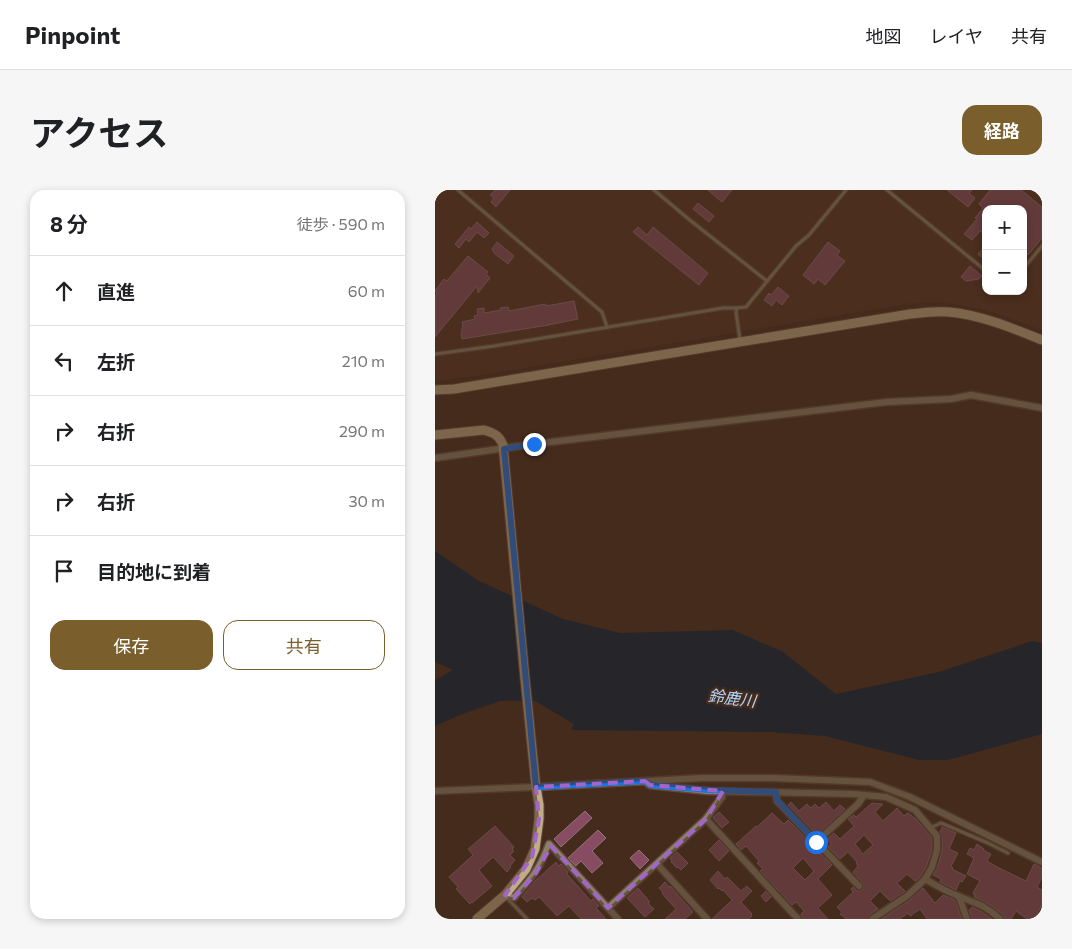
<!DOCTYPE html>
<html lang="ja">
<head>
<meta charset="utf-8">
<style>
  :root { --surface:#fff; --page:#f6f6f6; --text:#202124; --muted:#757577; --line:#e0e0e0; --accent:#7a5f2d }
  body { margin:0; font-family:Commissioner,"Noto Sans JP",sans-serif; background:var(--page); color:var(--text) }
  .controls { position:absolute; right:15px; top:15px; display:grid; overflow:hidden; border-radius:10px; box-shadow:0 2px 8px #0003 }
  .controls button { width:45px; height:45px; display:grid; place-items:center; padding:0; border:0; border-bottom:1px solid var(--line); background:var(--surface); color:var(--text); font:25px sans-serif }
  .stop { position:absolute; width:15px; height:15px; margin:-11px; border:4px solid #1a73e8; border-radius:50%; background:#fff }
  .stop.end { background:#1a73e8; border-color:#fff; box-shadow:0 1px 5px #0008 }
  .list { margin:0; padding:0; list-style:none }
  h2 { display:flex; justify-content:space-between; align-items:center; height:65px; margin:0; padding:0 20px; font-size:21px }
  h2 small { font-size:16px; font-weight:400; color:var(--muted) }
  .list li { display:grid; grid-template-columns:32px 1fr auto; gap:15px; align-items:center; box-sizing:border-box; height:70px; padding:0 20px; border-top:1px solid var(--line) }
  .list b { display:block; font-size:19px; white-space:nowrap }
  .list em { font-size:16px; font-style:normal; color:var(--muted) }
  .actions { display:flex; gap:10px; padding:15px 20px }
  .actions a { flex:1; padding:11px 0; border:1px solid var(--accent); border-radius:15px; text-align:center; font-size:18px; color:var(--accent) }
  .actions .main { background:var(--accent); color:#fff }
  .icon { flex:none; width:28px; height:28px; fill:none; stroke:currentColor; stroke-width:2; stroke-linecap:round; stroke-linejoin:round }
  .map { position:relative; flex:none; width:607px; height:729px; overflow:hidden; border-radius:15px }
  header { display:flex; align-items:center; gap:30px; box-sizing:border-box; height:70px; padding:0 25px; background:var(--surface); border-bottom:1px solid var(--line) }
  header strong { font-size:24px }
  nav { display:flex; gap:28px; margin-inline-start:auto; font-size:18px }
  .intro { display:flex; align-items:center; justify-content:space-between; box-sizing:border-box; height:120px; padding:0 30px }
  h1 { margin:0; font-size:35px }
  .button { padding:12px 22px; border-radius:15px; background:var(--accent); color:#fff; font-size:18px; font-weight:700 }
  main { display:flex; gap:30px; padding:0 30px }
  aside { flex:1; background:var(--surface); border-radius:15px; box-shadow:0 2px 8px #0003 }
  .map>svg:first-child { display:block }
</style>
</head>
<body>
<header>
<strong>Pinpoint</strong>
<nav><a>地図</a><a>レイヤ</a><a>共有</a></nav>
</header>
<div class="intro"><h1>アクセス</h1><a class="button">経路</a></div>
<main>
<aside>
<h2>8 分<small>徒歩 · 590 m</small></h2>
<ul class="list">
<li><svg class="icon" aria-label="ahead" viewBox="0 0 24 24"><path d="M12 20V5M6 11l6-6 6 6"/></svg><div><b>直進</b></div><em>60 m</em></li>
<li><svg class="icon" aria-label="left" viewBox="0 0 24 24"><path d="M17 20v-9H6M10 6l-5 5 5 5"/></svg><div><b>左折</b></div><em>210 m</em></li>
<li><svg class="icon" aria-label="right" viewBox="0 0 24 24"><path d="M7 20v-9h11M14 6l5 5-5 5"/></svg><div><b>右折</b></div><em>290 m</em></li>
<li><svg class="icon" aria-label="right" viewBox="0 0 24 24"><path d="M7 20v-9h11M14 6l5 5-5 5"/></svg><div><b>右折</b></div><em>30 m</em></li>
<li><svg class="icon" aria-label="arrive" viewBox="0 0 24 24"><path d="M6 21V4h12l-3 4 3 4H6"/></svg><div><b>目的地に到着</b></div></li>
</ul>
<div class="actions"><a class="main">保存</a><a>共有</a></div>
</aside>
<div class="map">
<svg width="607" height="729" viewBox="0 0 607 729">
  <rect width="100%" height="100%" fill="#452b1c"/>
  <!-- built -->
  <path fill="#52321f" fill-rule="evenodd" d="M 0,0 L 607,0 L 607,140 L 547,119 L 503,112 L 477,113 L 41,186 L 0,191 ZM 551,19 L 588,19 L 588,101 L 551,101 Z"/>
  <!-- water -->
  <polygon fill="#001e3b" points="0,361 44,391 128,429 185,443 298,440 348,462 401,504 504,482 597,451 607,453 607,544 513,570 484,570 390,546 335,542 136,540 139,534 100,511 65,511 25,525 0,536 0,490 18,480 0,472"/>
  <!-- building -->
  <g fill="#874c61" stroke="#94727d" fill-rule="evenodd">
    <polygon points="60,0 75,0 61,17 56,12 59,8 55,5"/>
    <polygon points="273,0 297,0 287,12"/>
    <polygon points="512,0 537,0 534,3 540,8 533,17"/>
    <polygon points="555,0 586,0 607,17 607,48 593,65 588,61 588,19 551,19 551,45 545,41 537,50 529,44 542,29 540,28 548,18 544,14"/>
    <polygon points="263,13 279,26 274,32 258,19"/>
    <polygon points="42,32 54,43 49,48 42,42 34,52 31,49 24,58 20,54 34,37 36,39"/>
    <polygon points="203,37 212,45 218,37 273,83 264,95 198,42"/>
    <polygon points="62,52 79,66 73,74 59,63 57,59"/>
    <polygon points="393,52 405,61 402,65 410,71 390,95 383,89 379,94 368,85"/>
    <polygon points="551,55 551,71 543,64"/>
    <polygon points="33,66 53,82 51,84 55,88 43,103 42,96 0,147 0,106 2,103 0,101 9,89 12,91"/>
    <polygon points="535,76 547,86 544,89 531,91 526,87"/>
    <polygon points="343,97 354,106 347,115 341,110 337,116 329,110 334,103 336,105"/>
    <polygon points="139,111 143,129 113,135 114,135 27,149 26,142 27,142 27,138 28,137 27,132 40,129 39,126 43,125 42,119 49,118 49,123 66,120 65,118 73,117 74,121 110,114 111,116"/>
    <polygon points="356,612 364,621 372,614 376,618 380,614 384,618 391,612 399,621 405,615 410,619 382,645 353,615"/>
    <path d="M 437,613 L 448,614 L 440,622 L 448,631 L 462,618 L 469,626 L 472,623 L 474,624 L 475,624 L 479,628 L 480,628 L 497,648 L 497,659 L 492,675 L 486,686 L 482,690 L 480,691 L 472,684 L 462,693 L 470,701 L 469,702 L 455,711 L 445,701 L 435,711 L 443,719 L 434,725 L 432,729 L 411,729 L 405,724 L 407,722 L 402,717 L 418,702 L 416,699 L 418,697 L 422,701 L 425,701 L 428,699 L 429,695 L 418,682 L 423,676 L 421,673 L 422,672 L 413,662 L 405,669 L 393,657 L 396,654 L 392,649 L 399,643 L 405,649 L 419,636 L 413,629 L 419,625 L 421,627 ZM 429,645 L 438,655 L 428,664 L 420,654 Z"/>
    <polygon points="150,621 157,628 126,657 119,649"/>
    <polygon points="284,622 294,632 287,638 278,628"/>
    <path d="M 337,623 L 349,634 L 353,630 L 397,675 L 383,689 L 397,705 L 383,718 L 393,729 L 368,729 L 366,724 L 369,721 L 361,712 L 357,715 L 325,681 L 328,679 L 322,673 L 324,671 L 311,656 L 306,660 L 301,654 L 321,636 L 322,637 ZM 368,668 L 379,681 L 370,690 L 358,678 Z"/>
    <polygon points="60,636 79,657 77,659 79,661 75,665 80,670 75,676 76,677 72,682 58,667 44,680 57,696 37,713 36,712 35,714 21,699 23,697 14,687 38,665 33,659"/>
    <polygon points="507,637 521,643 514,659 523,663 516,676 518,678 517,679 531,686 527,692 525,691 521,700 505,692 506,689 498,685 502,679 507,661 507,646 505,642"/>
    <polygon points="163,640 171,648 157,661 168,673 157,683 146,671 141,676 133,668"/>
    <polygon points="284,650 294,661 284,671 274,660"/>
    <polygon points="542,654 549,659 548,660 556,664 552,671 564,678 591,691 599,674 607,678 607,687 602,697 607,700 607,715 599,729 592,729 581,721 576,729 570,729 568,725 557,716 539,707 540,704 538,704 539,701 545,691 532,684 539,668 532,664 535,658 539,660"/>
    <polygon points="204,660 214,670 205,679 195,668"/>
    <polygon points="242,662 253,673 246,680 243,677 242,678 236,672 237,671 235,668"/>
    <polygon points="121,672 124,676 126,674 133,682 132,684 156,711 158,709 164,716 161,718 171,729 146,729 134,716 122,726 104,707 100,710 97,708 92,712 87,707 100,691"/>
    <polygon points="283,681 290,689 292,687 306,701 312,696 317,701 306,712 317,724 316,725 317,726 314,729 277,729 297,710 288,700 287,701 284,698 283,699 275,690"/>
    <polygon points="230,692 234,697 235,696 258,722 250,729 230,729 241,719 231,708 227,703 228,702 224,698"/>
    <polygon points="203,698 215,712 213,713 219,719 210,727 192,708"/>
    <polygon points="488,698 500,713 508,705 520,710 527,729 492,729 485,719 475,726 473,723 465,729 446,729 475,710"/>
    <polygon points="331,701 336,707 331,712 326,706"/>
    <polygon points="537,717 547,722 557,729 537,729 534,720"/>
  </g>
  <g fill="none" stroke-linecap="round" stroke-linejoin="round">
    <defs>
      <g id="lane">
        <polyline points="23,0 167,122 172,137"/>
        <polyline points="219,0 256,31 332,91"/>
        <polyline points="452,0 551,81"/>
        <polyline points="588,79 607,56"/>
        <polyline points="302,118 301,122 305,150"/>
        <polyline points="0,164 59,156 288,118 302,118 311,117 361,56 374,45 411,0"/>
        <polyline points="495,638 506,633 553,653 573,663"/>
        <polyline points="72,708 92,729"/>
      </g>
      <g id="street">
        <polyline points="0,268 99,254 452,212 516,209 536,205 607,218"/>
        <polyline points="210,591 215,595 273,601 418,604 451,607 480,620 502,646 502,660 497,677 490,689 485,694 472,706 437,729"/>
        <polyline points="0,601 101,597 267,588 338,588 435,592 475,607 607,672"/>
        <polyline points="341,603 342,611 424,696"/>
        <polyline points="271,629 363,729"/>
        <polyline points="381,652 423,614 429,605"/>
        <polyline points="222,674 272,729"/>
        <path d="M 490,689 C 500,695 511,701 523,706 C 540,713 550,715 565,729"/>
        <path d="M 70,705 L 79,708 C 97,688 105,679 114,654 L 183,729"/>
        <polyline points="524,707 532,729"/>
        <polyline points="173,718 271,629 287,607 288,601"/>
      </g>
      <g id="secondary">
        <path d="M 0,200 L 19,199 L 475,124 C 487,123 501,121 514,122 C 546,125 577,138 607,150"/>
        <path d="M 0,245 L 49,240 C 59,243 64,245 68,255 L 90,489 L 101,597 L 104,615 L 104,629 L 100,659 L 91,679 L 70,705 L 42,729"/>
      </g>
    </defs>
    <!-- lane casing -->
    <use href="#lane" stroke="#624a3c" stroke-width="5.5"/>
    <!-- street casing -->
    <use href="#street" stroke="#624a3c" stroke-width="9"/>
    <!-- secondary casing -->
    <use href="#secondary" stroke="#624a3c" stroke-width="11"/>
    <!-- lane -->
    <use href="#lane" stroke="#8d8069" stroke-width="3"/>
    <!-- street -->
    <use href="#street" stroke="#8d8069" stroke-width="6"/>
    <!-- secondary -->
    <use href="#secondary" stroke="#c0ac86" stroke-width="9"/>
  </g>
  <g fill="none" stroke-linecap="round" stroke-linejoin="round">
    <!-- route -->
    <polyline stroke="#1a73e8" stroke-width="6" points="99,254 69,259 101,597 210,591 215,595 273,600 341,602 342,610 381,652"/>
  </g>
  <!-- marked area -->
  <path d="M0 0H607V729H0ZM 210,591 L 215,595 L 288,601 L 271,629 L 173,718 L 116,656 L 101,683 L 79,708 L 70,705 L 97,667 L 104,629 L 101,597 Z" fill="#452b1c" fill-opacity=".55" fill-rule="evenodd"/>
  <path fill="none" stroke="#a266ca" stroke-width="4" stroke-dasharray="10 6" stroke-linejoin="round" d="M 210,591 L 215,595 L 288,601 L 271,629 L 173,718 L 116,656 L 101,683 L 79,708 L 70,705 L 97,667 L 104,629 L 101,597 Z"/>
  <g text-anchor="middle" stroke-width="5" stroke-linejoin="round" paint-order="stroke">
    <!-- water labels -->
    <g font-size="16" font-style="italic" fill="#b1d7fe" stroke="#452b1c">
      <text transform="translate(297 508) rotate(7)" y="6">鈴鹿川</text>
    </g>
  </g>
</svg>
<div class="controls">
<button>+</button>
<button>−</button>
</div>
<div class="stop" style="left:381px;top:652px"></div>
<div class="stop end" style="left:99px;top:254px"></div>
</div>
</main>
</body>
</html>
